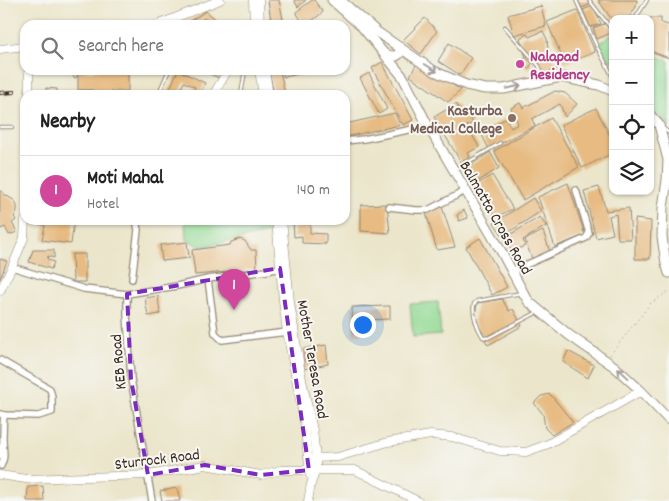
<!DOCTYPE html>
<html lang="en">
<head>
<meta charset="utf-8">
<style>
  :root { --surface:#fff; --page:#f6f6f6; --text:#222; --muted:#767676; --line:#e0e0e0; --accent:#d1495b }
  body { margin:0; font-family:Dekko,sans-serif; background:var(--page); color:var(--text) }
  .controls { position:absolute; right:15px; top:15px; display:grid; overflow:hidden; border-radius:10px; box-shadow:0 1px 4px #0004 }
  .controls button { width:45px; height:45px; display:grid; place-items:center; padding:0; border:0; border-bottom:1px solid var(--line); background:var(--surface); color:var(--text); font:25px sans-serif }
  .you { position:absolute; left:362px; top:324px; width:18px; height:18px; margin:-12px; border:4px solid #fff; border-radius:50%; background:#1a73e8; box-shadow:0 0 0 8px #1a73e833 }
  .badge { display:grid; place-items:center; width:32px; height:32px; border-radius:50%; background:var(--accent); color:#fff; font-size:16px; font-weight:700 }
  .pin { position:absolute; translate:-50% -41px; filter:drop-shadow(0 1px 2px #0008) }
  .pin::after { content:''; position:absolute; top:26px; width:18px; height:15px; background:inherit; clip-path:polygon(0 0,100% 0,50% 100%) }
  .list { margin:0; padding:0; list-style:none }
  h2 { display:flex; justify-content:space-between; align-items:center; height:65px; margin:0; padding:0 20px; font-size:21px }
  h2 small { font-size:16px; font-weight:400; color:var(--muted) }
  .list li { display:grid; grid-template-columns:32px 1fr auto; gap:15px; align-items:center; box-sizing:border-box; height:70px; padding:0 20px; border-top:1px solid var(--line) }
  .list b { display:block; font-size:19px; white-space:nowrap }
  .list p { margin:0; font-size:16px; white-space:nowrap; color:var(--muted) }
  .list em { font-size:16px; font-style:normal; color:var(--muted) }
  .icon { flex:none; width:28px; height:28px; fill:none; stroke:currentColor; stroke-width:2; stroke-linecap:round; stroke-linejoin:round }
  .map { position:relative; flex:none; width:669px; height:501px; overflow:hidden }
  .search { position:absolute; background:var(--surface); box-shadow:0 1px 4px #0004; left:20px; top:20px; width:330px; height:55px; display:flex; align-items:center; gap:12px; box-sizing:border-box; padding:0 18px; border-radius:15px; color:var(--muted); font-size:19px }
  .panel { position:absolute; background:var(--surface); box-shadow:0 1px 4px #0004; left:20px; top:90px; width:330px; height:135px; border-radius:15px }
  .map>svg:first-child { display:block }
</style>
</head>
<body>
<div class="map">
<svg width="669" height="501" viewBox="0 0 669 501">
  <rect width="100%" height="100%" fill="#f6f6f2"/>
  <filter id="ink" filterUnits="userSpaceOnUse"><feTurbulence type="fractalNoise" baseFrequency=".02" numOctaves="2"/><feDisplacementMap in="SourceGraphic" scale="10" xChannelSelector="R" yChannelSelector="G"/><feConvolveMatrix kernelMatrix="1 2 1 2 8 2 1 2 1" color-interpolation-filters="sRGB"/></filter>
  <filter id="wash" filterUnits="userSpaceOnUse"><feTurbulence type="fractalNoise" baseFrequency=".0096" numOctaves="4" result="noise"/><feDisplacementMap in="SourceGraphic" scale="20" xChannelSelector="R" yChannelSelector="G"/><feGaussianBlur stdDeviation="1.12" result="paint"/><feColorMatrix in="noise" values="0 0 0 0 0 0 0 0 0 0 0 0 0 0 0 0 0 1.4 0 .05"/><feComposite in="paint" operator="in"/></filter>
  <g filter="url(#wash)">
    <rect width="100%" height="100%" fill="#ebe6cb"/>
    <!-- green -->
    <g fill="#92d993" stroke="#668258">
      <polygon points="609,36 613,36 613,63 597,46"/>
      <polygon points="650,54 669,61 669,127 650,106"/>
      <polygon points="185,220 272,220 273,232 201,247 186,239"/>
      <polygon points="438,302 441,335 413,337 410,304"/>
    </g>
    <g id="blocks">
      <!-- building -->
      <g fill="#e7bb82">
        <polygon points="268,0 279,0 283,19 271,21"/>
        <polygon points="294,0 306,0 298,7"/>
        <polygon points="312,0 314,0 323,12 307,25 304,25 296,12"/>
        <polygon points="578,0 589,0 591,4 582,8"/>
        <polygon points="598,0 637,0 636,7 628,19 613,19 613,21"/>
        <polygon points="541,6 546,26 514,35 508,15"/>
        <polygon points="593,6 601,24 590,27 583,10"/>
        <polygon points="577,10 595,52 565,64 547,22"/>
        <polygon points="206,11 220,23 222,21 227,25 212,25 204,18 193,25 183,25"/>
        <polygon points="425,18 437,31 421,54 403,40"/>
        <polygon points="650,18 661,18 661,23 669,25 669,58 650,51"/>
        <polygon points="607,23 608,27 611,26 613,30 611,33 597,39 593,28"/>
        <polygon points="543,31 547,39 548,51 555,59 559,68 544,74 539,64 529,58 525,55 520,38 527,34 529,37"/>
        <polygon points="449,43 471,58 460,75 438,61"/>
        <polygon points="525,57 532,63 529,69 521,65"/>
        <polygon points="382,62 413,120 403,125 372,68"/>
        <polygon points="417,63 461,90 448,102 410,76"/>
        <polygon points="95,70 128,70 128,91 111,91 111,95 93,95 93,90 78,90 78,71 95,71"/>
        <polygon points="178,70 205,83 200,95 192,95 195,87 184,82 179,93 183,95 167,95"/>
        <polygon points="201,70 223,70 219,78"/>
        <polygon points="269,70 280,70 285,95 274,95"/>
        <polygon points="282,70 313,70 313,71 284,77"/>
        <polygon points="369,73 387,109 379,114 360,78"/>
        <polygon points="46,88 57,89 57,95 47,95"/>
        <polygon points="555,91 565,93 577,104 565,117 560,104 532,119 535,126 489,149 481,133 506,118 511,128 518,124 511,108 520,103 523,108"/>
        <polygon points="456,104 464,118 469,116 473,123 467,126 479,147 468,153 470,157 461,162 434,117"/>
        <polygon points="596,108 613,142 613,153 582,168 561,125"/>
        <polygon points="395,113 400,125 345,137 345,124"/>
        <polygon points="551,118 579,167 523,200 494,151"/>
        <polygon points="490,152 499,168 474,184 465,169"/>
        <polygon points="492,175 513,209 495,217 476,185"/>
        <polygon points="568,183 585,235 555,247 538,197"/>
        <polygon points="599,187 606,211 629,208 631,239 618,239 616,214 609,216 613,234 596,238 584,191"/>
        <polygon points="0,191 2,191 4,194 15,201 17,206 17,211 14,217 16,220 12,223 17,232 9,235 5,227 1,229 0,227"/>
        <polygon points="533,198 541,211 503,236 494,223"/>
        <polygon points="387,204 390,233 361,231 361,205"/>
        <polygon points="442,207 455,247 437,250 426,213"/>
        <polygon points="464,210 468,218 459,221 457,215"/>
        <polygon points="540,217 546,226 523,240 525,246 512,251 504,238"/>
        <polygon points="635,219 651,221 650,259 635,259"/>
        <polygon points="39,220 74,220 71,244 42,240 45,225 39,224"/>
        <polygon points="293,220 310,220 310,233 326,234 326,244 302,243 302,236 294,237"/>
        <polygon points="543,231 550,252 532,259 525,240"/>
        <polygon points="480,238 507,287 492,295 466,247"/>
        <polygon points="240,239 245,241 251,250 256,250 257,269 195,275 192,250 230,245 231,242"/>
        <polygon points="187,242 189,258 162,261 160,245"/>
        <polygon points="33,250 54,250 54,258 48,256 47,259 54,262 51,269 29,262"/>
        <polygon points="72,254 85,254 85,282 73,282"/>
        <polygon points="0,259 7,261 0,279"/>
        <polygon points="158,296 160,314 148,316 145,298"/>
        <polygon points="502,299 509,311 513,309 522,326 488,345 474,322 477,303"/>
        <polygon points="390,306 390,319 363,320 363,334 353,334 352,307"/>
        <polygon points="326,345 328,364 304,369 304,349"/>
        <polygon points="568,351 594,365 588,378 563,362"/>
        <polygon points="550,394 573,422 552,435 545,428 543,414 534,403 541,396"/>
        <polygon points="43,486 44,501 27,501 28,487"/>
        <polygon points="177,488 180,501 162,501 160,491"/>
      </g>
    </g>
  </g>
  <g filter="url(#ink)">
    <use href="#blocks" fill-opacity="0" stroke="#938874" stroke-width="1"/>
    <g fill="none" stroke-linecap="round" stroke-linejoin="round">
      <defs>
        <g id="lane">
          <polyline points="576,0 597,47 613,77"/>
          <polyline points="589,0 613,31"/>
          <polyline points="635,19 647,0"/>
          <polyline points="505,27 539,66 544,79"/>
          <polyline points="75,76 76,70"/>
          <polyline points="158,95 169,70"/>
          <polyline points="241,95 245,70"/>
          <polyline points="0,127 12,127"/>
          <polyline points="664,129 669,133"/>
          <polyline points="455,170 500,143"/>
          <path d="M 522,293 L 477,301 L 474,304 C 472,314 477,328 483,337 L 488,338 L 538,312"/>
        </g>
        <g id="street">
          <polyline points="345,141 364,139 428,126"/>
          <polyline points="389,207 416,210 428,210 465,191"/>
          <polyline points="12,267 84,289 127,294 177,286 208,279 267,271 280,268"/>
          <polyline points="512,271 586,238 589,233 576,190"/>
          <polyline points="132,279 138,230 136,220"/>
          <polyline points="208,279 215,333 222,340 287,332"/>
          <polyline points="127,294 127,314 131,379 152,501"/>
          <polyline points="0,360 50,389 52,397 52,412 38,416 4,415 0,414"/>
          <polyline points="0,456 0,450 3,444"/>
          <path d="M 1,466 C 6,456 3,451 3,441 C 3,432 3,424 4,415"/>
        </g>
        <g id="secondary">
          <polyline points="253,0 254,25"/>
          <polyline points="259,0 260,25"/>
          <polyline points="157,25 220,0"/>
          <polyline points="0,49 25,46"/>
          <polyline points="259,70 263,95"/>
          <polyline points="265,70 269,95"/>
          <polyline points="29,95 29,70"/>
          <polyline points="213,95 228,70"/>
          <polyline points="276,220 283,300 287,332 304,421 310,475"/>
          <polyline points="282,220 290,302 302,380 313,430 316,458 316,470 311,484 308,501"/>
          <polyline points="0,291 12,267 24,238 25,220"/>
          <polyline points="316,458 338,457 388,442 431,435 452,437 500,451 526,452 548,444 641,391"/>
          <polyline points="0,475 26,479 148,475 205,465 261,475 281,470 355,470 418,501"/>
        </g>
        <g id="primary">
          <polyline points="332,0 363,28 403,77 428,126 501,251 524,294 529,302 569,335 615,367 641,391 669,420"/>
          <path d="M 340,0 L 377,32 L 399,47 L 400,49 L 399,54 C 395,58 390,56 385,54"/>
          <polyline points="399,47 434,71 466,85 485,89 504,89 532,83 561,77 599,85 613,91"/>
          <polyline points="650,115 659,125 668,160 667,180 663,208 662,237 666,263 669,273"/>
        </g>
      </defs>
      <!-- lane casing -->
      <use href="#lane" stroke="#938874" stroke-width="4.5"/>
      <!-- street casing -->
      <use href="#street" stroke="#938874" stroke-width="8"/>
      <!-- secondary casing -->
      <use href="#secondary" stroke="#938874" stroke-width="9"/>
      <!-- primary casing -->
      <use href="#primary" stroke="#938874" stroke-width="11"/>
      <!-- path -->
      <polyline stroke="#938874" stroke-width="1" stroke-dasharray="1 4" stroke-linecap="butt" points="610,355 650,304 669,291"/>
      <!-- lane -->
      <use href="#lane" stroke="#fff" stroke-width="2.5"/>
      <!-- street -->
      <use href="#street" stroke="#fff" stroke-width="5.5"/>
      <!-- secondary -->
      <use href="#secondary" stroke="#fff" stroke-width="8"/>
      <!-- primary -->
      <use href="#primary" stroke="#fff" stroke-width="9"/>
      <defs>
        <polyline id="rail" points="0,93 14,92"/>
      </defs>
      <!-- rail casing -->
      <use href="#rail" stroke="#3b2a1e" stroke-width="4"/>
      <!-- rail -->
      <use href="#rail" stroke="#f6f6f2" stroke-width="2" stroke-dasharray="5.5" stroke-linecap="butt"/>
    </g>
    <!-- one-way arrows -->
    <defs><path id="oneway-shaft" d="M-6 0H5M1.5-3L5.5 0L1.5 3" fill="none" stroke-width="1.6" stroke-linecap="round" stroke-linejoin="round" transform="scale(1.25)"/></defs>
    <g stroke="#a79f9a">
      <use href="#oneway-shaft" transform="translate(431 68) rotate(32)"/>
      <use href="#oneway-shaft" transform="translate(514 87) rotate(-14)"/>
      <use href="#oneway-shaft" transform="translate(623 373) rotate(-137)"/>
    </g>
  </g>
  <!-- marked area -->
  <path fill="none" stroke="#7b2cbf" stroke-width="4" stroke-dasharray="10 6" stroke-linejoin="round" d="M 280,268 L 309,470 L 261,475 L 205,465 L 148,475 L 131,379 L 127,294 Z"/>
  <!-- markers -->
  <circle fill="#d1479c" stroke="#f6f6f2" stroke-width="2" cx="520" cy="64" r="5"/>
  <circle fill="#8d6e63" stroke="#f6f6f2" stroke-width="2" cx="512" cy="118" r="5"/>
  <g text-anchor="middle" stroke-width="4" stroke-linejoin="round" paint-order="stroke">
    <!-- hotel labels -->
    <g font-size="16" font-weight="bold" fill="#b23c85" stroke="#f6f6f2" text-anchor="start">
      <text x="530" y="61">Nalapad<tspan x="530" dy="18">Residency</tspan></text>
    </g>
    <!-- education labels -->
    <g font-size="16" font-weight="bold" fill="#785e54" stroke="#f6f6f2" text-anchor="end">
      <text x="502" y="115">Kasturba<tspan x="502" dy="18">Medical College</tspan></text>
    </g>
    <!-- street labels -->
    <g font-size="16" fill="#3b2a1e" stroke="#f6f6f2">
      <text transform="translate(497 217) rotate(60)" y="6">Balmatta Cross Road</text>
      <text transform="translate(314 359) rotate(80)" y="6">Mother Teresa Road</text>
      <text transform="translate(117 362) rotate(-95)" y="6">KEB Road</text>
      <text transform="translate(157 458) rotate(-7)" y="6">Sturrock Road</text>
    </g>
  </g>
</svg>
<div class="controls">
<button>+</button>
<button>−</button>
<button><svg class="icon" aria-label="locate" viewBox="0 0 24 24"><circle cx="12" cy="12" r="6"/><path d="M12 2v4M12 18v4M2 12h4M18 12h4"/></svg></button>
<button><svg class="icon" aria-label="layers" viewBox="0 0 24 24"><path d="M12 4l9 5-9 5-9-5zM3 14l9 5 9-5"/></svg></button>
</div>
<div class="you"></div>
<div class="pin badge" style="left:234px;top:310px;background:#d1479c">1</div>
<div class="search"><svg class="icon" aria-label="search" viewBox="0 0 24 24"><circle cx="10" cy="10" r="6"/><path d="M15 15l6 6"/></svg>Search here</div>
<section class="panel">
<h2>Nearby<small></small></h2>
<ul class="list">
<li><span class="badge" style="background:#d1479c">1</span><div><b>Moti Mahal</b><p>Hotel</p></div><em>140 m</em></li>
</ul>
</section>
</div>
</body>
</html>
